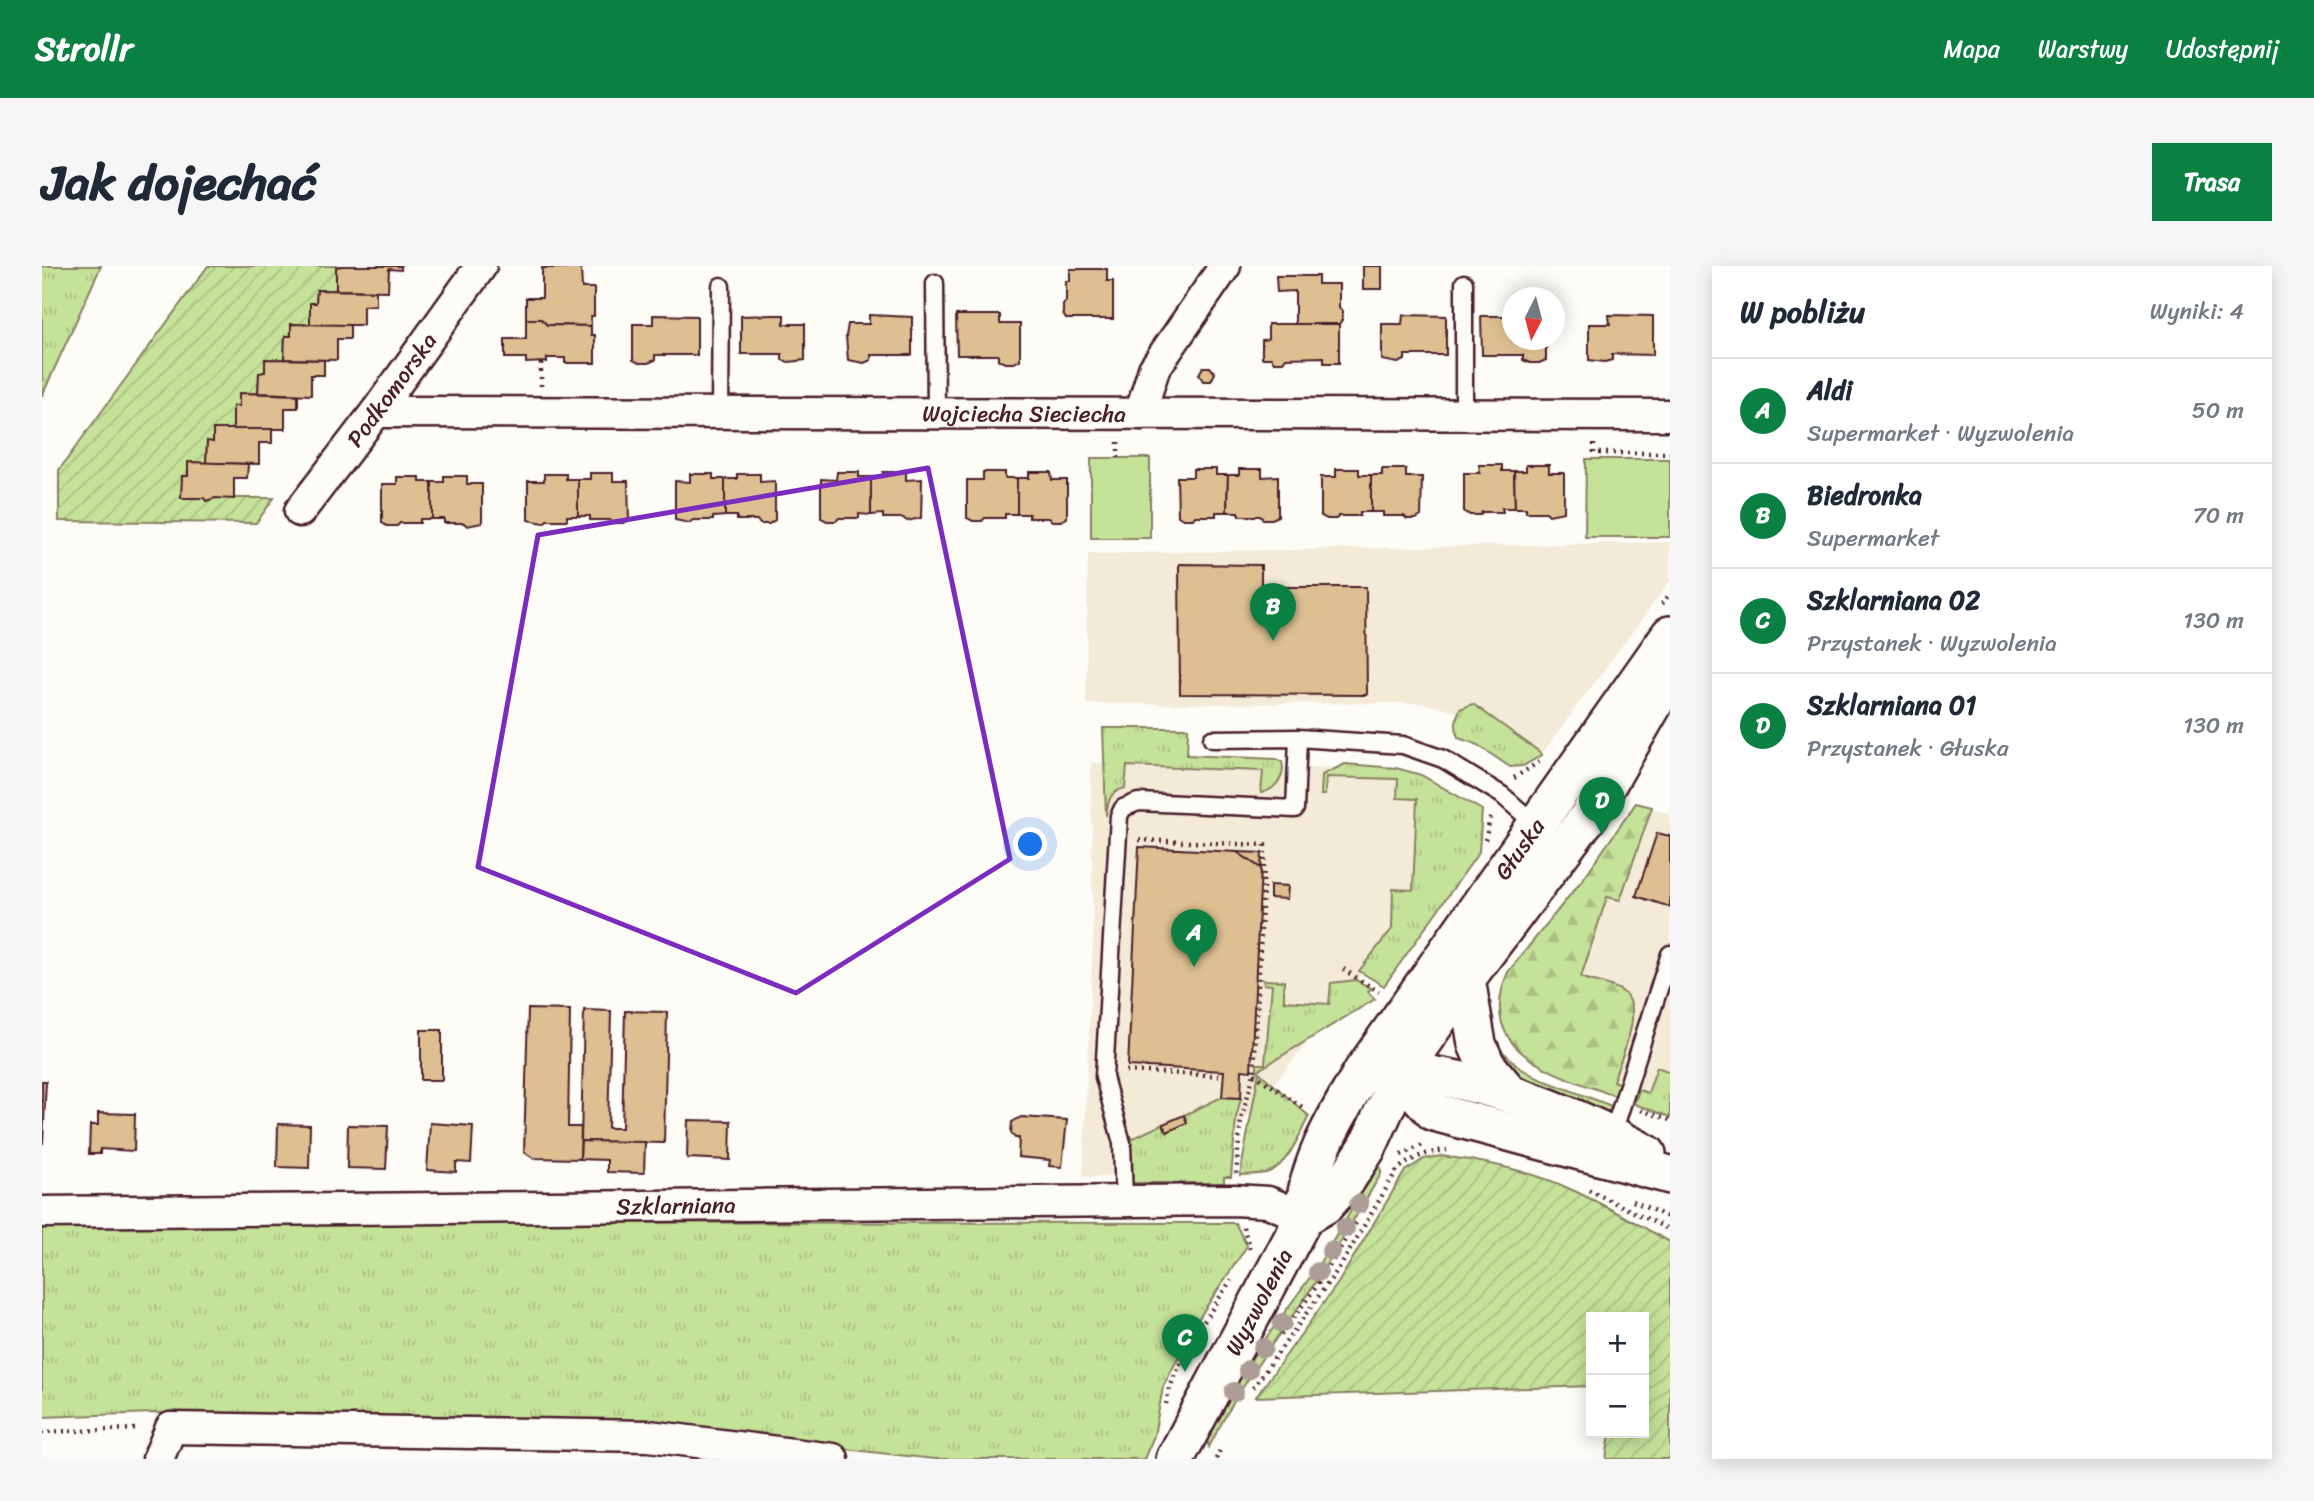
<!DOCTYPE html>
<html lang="pl">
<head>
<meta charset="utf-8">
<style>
  :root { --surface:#fff; --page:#f6f6f7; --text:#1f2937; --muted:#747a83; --line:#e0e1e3; --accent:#0b8043 }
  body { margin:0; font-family:Sriracha,sans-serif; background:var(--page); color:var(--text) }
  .controls { position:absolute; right:21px; bottom:21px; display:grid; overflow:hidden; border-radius:0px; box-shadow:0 4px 18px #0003 }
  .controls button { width:63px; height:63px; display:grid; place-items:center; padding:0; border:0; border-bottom:2px solid var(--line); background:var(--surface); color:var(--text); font:35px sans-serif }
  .compass { position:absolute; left:1460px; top:21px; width:63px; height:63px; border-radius:50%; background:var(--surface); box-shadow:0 4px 18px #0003; rotate:186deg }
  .you { position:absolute; left:989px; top:579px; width:24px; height:24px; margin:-18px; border:5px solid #fff; border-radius:50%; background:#1a73e8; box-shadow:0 0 0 10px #1a73e833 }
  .badge { display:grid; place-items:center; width:46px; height:46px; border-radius:50%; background:var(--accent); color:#fff; font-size:23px; font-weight:700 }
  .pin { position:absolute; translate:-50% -58px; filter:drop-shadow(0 2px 4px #0008) }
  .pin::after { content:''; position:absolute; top:37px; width:24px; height:21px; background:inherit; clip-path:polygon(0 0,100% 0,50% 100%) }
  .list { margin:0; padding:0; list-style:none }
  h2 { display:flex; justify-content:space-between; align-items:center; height:91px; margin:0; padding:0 28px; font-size:30px }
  h2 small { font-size:23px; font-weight:400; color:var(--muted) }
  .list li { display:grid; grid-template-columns:46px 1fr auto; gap:21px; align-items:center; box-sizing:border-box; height:105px; padding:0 28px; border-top:2px solid var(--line) }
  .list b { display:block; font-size:26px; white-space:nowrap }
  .list p { margin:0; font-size:23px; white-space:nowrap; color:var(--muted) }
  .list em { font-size:23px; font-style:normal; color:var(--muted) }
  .map { position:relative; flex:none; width:1628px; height:1193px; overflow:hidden; border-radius:0px }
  header { display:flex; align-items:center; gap:42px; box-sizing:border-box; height:98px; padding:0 35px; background:var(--accent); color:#fff }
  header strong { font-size:33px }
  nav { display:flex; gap:38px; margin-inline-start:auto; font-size:24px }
  .intro { display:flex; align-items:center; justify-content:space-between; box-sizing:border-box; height:168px; padding:0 42px }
  h1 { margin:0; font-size:49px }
  .button { padding:18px 32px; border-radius:0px; background:var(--accent); color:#fff; font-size:24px; font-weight:700 }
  main { display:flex; gap:42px; padding:0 42px }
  aside { flex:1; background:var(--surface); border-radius:0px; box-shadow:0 4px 18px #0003 }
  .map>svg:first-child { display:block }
</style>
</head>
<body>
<header>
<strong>Strollr</strong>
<nav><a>Mapa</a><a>Warstwy</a><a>Udostępnij</a></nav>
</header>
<div class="intro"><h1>Jak dojechać</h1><a class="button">Trasa</a></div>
<main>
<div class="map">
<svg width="1628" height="1193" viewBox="0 0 1628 1193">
  <defs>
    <pattern id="grass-tufts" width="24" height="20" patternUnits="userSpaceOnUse" patternTransform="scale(1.75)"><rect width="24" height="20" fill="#c5e299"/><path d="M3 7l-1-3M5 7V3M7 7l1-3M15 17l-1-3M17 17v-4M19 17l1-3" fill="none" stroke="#abc184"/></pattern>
    <pattern id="forest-firs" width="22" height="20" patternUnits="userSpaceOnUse" patternTransform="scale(1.75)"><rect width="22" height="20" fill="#c5e299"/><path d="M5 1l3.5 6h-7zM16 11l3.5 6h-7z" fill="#abc184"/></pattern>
    <pattern id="garden-furrows" width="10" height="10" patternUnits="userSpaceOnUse" patternTransform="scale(1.75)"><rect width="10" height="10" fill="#c5e299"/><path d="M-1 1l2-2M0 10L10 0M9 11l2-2" fill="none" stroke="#abc184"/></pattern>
  </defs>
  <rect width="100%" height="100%" fill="#fdfcf7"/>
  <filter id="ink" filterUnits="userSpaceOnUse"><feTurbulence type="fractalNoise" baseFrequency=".0143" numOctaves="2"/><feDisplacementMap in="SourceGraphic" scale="14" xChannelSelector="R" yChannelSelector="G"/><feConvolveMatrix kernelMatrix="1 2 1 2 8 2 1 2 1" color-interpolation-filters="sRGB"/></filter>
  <g filter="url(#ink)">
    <!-- built -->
    <g fill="#f3ead8">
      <polygon points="1628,276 1628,315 1498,490 1430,449 1380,437 1044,438 1046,288"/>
      <polygon points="1049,497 1339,503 1437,545 1303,731 1178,884 1144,910 1041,911 1051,670"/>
      <polygon points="1603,539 1628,548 1628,836 1541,804 1476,726"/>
    </g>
    <!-- grass -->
    <g fill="url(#grass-tufts)" stroke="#888062" stroke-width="2">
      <polygon points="0,0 59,0 0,130"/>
      <path d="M 1431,438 L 1499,487 L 1500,489 L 1481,500 L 1468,501 L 1434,478 L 1416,472 C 1413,461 1413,453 1418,443 Z"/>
      <path d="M 1061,462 L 1146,462 L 1145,489 L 1234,493 L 1240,496 C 1244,511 1233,524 1219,527 L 1221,505 L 1085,500 L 1083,522 C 1067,526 1066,535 1064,550 Z"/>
      <polygon points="1303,498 1354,502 1379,509 1440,544 1437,586 1342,720 1317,705 1350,663 1351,623 1371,624 1375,533 1355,532 1356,513 1284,511 1283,529 1279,529 1280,509"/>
      <polygon points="1221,714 1242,715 1242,735 1287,738 1289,717 1314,714 1329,722 1326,726 1333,733 1215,805 1215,798 1223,798 1230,719 1222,718"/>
      <polygon points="1457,782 1478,802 1496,812 1570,840 1569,844 1561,847 1496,822 1466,801 1453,783"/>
      <polygon points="1615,801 1628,806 1628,851 1592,838 1597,824 1606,827"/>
      <path d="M 1217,806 L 1267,850 C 1258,867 1247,898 1227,906 C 1218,909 1207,908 1198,909 Z"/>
      <polygon points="1180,831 1199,832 1194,852 1189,911 1182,911 1182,917 1088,917 1087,874 1121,858 1125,866 1145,857 1142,849"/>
      <path d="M 1336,900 L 1339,902 L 1339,908 C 1314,950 1290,992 1263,1032 C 1227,1083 1195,1124 1167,1181 L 1164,1170 L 1193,1115 L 1274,1003 Z"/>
      <polygon points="0,956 1193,957 1205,980 1155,1055 1121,1121 1112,1170 1102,1193 892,1193 613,1162 112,1147 0,1151"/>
    </g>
    <!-- forest -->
    <path fill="url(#forest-firs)" stroke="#888062" stroke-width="2" d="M 1594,537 L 1610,541 L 1578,634 L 1565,631 L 1539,711 C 1551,716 1570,718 1581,726 C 1604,742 1578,794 1571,815 L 1578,818 L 1573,830 C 1515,808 1431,788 1466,706 L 1541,613 Z"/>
    <!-- park -->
    <g fill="#c5e299" stroke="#888062" stroke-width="2">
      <rect x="1049" y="192" width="59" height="80"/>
      <polygon points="1544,193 1628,193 1628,271 1543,271"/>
    </g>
    <!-- garden -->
    <g fill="url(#garden-furrows)" stroke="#888062" stroke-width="2">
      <polygon points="166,0 300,0 294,1 294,24 275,24 274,37 268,37 268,59 249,58 249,70 243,71 242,93 223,94 223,106 217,107 216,127 197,127 197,140 191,140 191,163 172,163 171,176 165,176 164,197 146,210 140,210 140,232 162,232 165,234 173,232 232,232 214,257 17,255 17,204"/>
      <path d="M 1399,890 C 1441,895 1489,905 1528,923 C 1562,938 1595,958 1628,976 L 1628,1193 L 1564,1193 L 1568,1167 L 1602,1167 L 1602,1051 L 1549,1051 L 1549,1120 L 1214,1131 L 1296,1017 L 1363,905 L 1382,893 Z"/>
    </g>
    <!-- building -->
    <g fill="#ddbf91" stroke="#4a1f2b" stroke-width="2">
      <polygon points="300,0 359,0 359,4 347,3 346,25 294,24 294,1"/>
      <rect x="1321" y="0" width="19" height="23"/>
      <polygon points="500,2 539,2 540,22 552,22 552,50 549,50 549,60 505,59 499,53 484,53 484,32 500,32"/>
      <polygon points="1028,3 1065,3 1065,15 1071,15 1071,53 1024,53 1021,48 1021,39 1024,35 1024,15 1028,15"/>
      <polygon points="1234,10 1276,10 1276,18 1297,18 1297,41 1300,45 1300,54 1297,58 1253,59 1253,25 1235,26"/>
      <polygon points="275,24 334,25 334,39 321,40 321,59 268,59 268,37 274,37"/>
      <polygon points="611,49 655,50 655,89 613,89 613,94 606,97 597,97 591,94 591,58 611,58"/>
      <polygon points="731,49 742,49 742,58 763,58 763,94 747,96 740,94 740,88 699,88 699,50"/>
      <polygon points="827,49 870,51 870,89 829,89 829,94 822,97 806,94 804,70 806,58 827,58"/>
      <polygon points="914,49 958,49 958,58 978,58 978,94 972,97 963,97 956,94 956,89 915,89"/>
      <polygon points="1361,49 1404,50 1404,89 1363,89 1363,94 1356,97 1340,94 1340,58 1360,58"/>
      <polygon points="1567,49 1611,50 1611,89 1570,88 1570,94 1563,96 1547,94 1547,58 1568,58"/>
      <polygon points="1439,50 1470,50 1470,74 1504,74 1504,94 1497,97 1488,97 1481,94 1481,89 1440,89"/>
      <polygon points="484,53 499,53 505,59 549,60 549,69 553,69 553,97 523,97 523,92 505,92 505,96 484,97 484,92 463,92 463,73 484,73"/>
      <polygon points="249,58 308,59 308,73 295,73 295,94 242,93 243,70 249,70"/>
      <polygon points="1226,58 1297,58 1297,97 1282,97 1282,91 1244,92 1241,96 1232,96 1229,92 1220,92 1220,74 1226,73"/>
      <polygon points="223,93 282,94 282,109 269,109 269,129 216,127 217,107 223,106"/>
      <polygon points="1161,101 1168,101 1173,107 1169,115 1161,115 1157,108"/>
      <polygon points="197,127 256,129 256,142 243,142 243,163 191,163 191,140 197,140"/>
      <polygon points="171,163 230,163 230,177 217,177 217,198 164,197 165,175 171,176"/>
      <polygon points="146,196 206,198 205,212 192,212 192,233 173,232 164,235 162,232 139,232 140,210 146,210"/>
      <polygon points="1437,199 1460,199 1460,205 1472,205 1473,242 1460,242 1461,246 1440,246 1438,249 1428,249 1422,246 1422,207 1438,207"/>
      <polygon points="1484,199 1507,199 1507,207 1522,207 1522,246 1507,249 1504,246 1484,246 1484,242 1473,242 1472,205 1484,205"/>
      <polygon points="1151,203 1174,203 1174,209 1186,209 1185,246 1174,246 1174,250 1153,250 1151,253 1141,253 1136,250 1135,211 1151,211"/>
      <polygon points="1197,203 1220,203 1220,211 1236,210 1236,250 1230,253 1221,253 1218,250 1197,250 1197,246 1185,246 1186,209 1197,209"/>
      <polygon points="1294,203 1317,203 1317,209 1329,209 1329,246 1318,246 1318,250 1297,250 1294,253 1285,253 1279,250 1279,211 1294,211"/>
      <polygon points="1340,203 1364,203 1364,211 1380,211 1379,250 1374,253 1365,253 1362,250 1341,250 1341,246 1329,246 1329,209 1340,209"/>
      <polygon points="795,206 817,206 817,211 829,211 829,249 817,248 817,252 797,252 794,255 785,255 779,252 779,213 794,214"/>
      <polygon points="841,206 864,206 864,214 880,213 879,252 865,255 861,252 841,252 841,248 829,249 829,211 841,211"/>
      <polygon points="941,206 963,206 963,212 975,212 975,248 963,248 963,252 943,252 940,255 931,255 925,252 925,214 941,214"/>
      <polygon points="987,206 1009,206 1010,214 1025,214 1025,252 1019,255 1010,255 1007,252 987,252 987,248 975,248 975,212 987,212"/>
      <polygon points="548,207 571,207 571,215 586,215 587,254 581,257 571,257 568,254 548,254 548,250 536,250 536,213 548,213"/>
      <polygon points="502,208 524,208 524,213 536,213 536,250 525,250 525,254 505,254 502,257 486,254 486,215 502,215"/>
      <polygon points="648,208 671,208 671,213 683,213 683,250 671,251 671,254 651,254 647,257 633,254 633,215 648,216"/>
      <polygon points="695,208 718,208 718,216 733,215 733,254 727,258 718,258 715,254 695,254 695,250 683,250 683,213 695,213"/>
      <polygon points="402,210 425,210 425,218 440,218 440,257 425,260 422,257 402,257 402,253 390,253 390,216 402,216"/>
      <polygon points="355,211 378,211 378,216 390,216 390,253 378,253 378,257 358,257 355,260 345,260 340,257 340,218 355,218"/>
      <polygon points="1137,298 1219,299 1219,321 1324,321 1325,429 1138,428"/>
      <polygon points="1615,567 1628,570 1628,641 1594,630"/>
      <polygon points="1097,581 1195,586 1219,602 1209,805 1200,804 1199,832 1180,831 1182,805 1086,800"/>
      <polygon points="1195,586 1220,587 1219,602"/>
      <polygon points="1228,619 1246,620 1245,633 1228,632"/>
      <polygon points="486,743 528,744 526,861 539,861 538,893 491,892 482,886"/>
      <polygon points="542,744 569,745 566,862 580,862 583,745 625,746 622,877 539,875"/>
      <rect x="379" y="764" width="21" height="50"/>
      <polygon points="0,815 4,815 1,877 0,877"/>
      <polygon points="56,847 93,848 92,885 58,883 58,888 47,888 48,859 56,859"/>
      <polygon points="1142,849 1145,857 1125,866 1121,858"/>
      <polygon points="979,851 1025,854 1020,901 1007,900 1008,894 976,891 977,872 973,872 969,867 970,856"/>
      <polygon points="646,854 689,855 688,894 645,892"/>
      <polygon points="388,857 431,860 429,897 414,896 414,906 385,904"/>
      <polygon points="236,858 268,859 267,902 235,901"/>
      <polygon points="306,859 346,860 344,903 305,902"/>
      <polygon points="539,875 603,876 602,907 565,906 565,894 538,893"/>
    </g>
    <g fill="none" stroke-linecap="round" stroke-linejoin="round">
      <defs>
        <g id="service">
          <polyline points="893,17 894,147"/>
          <polyline points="678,147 679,20"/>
          <polyline points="1422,148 1422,17"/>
          <polyline points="1170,473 1256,472 1361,479 1401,493 1460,529 1494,559"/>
          <polyline points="1569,873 1628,688"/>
          <polyline points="1082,934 1080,877 1062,811 1077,550 1081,542 1096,536 1253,543 1256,472"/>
        </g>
        <g id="minor">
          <path id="s1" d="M 334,146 L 1628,149"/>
          <polyline points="1098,148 1112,103 1183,0"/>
          <path id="s2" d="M 258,245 L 334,146 L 439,0"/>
          <path id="s3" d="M 0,946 L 1192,934 L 1226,936 L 1262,951"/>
          <polyline points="129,1162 607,1170 791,1193"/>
          <polyline points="116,1193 129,1162"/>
        </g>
        <g id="tertiary">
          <polyline points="1424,713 1435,778 1444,799 1468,828"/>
          <path d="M 1354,785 C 1359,810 1375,828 1392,846 L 1628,909"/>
          <path d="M 1343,805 C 1431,807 1528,846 1605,888"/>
          <polyline points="1262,951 1284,938 1301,919 1325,882 1360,805 1424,713 1548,548 1628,409"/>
          <path id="s4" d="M 1133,1193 L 1262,951 C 1264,899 1295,849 1321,805 L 1628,369"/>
        </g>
      </defs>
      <!-- service casing -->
      <use href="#service" stroke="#4a1f2b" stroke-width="21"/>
      <!-- minor casing -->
      <use href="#minor" stroke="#4a1f2b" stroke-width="35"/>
      <!-- tertiary casing -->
      <use href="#tertiary" stroke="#4a1f2b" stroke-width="42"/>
      <!-- path -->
      <g stroke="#4a1f2b" stroke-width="4.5" stroke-dasharray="2 5" stroke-linecap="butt">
        <polyline points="499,97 499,120"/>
        <polyline points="1552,178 1552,187 1628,187"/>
        <polyline points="1076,192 1076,175"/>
        <polyline points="1620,338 1628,327"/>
        <polyline points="1472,512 1497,496"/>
        <polyline points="1097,574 1223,579 1212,808 1199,853 1194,908"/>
        <polyline points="1443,574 1449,549"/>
        <polyline points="1301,703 1337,726"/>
        <polyline points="1084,805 1181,810"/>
        <polyline points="1212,808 1263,843"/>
        <polyline points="1599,844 1628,854"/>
        <polyline points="1359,889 1383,878"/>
        <polyline points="1547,924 1628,964"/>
        <polyline points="1591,935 1628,952"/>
        <polyline points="1201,961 1208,983"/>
        <polyline points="1239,1069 1274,1021 1314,957"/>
        <path d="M 1211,1122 L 1299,999 L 1355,904 C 1371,891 1385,886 1405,884"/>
        <path d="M 1124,1138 C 1131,1098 1167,1048 1189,1014"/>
        <polyline points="0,1166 96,1163"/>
        <polyline points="1174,1193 1179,1182"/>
      </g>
      <!-- service -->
      <use href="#service" stroke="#fdfcf7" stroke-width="16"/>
      <!-- minor -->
      <use href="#minor" stroke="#fdfcf7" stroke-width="30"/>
      <!-- tertiary -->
      <use href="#tertiary" stroke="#fdfcf7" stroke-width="37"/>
    </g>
    <!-- trees -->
    <g fill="#ac9d96">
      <circle cx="1317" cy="938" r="10"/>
      <circle cx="1303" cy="962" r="10"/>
      <circle cx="1289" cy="985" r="10"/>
      <circle cx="1276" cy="1006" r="10"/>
      <circle cx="1240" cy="1057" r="10"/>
      <circle cx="1221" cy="1082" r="10"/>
      <circle cx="1206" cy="1104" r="10"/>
      <circle cx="1192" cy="1126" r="10"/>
    </g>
  </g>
  <!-- marked area -->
  <path fill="none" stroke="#7b2cbf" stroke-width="5" stroke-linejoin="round" d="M 886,202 L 968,593 L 754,727 L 436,601 L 496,269 Z"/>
  <g text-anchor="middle" stroke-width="7" stroke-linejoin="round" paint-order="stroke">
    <!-- street labels -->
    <g font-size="23" fill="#4a1f2b" stroke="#fdfcf7">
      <text dy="8" stroke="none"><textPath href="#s2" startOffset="152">Podkomorska</textPath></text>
      <text dy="8" stroke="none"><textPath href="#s1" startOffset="648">Wojciecha Sieciecha</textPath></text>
      <text dy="8" stroke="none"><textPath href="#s4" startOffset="705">Głuska</textPath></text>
      <text dy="8" stroke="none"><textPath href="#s3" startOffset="634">Szklarniana</textPath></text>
      <text dy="8" stroke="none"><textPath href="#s4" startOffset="178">Wyzwolenia</textPath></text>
    </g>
  </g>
</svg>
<div class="controls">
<button>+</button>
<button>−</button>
</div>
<svg class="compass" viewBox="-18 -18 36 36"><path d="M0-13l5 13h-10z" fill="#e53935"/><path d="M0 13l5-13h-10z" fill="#747a83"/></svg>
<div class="you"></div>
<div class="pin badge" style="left:1152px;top:701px">A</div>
<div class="pin badge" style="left:1231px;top:375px">B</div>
<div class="pin badge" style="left:1143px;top:1106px">C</div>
<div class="pin badge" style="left:1560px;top:569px">D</div>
</div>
<aside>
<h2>W pobliżu<small>Wyniki: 4</small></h2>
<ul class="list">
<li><span class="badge">A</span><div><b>Aldi</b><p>Supermarket · Wyzwolenia</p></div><em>50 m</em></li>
<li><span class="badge">B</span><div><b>Biedronka</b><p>Supermarket</p></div><em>70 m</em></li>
<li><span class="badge">C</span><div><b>Szklarniana 02</b><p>Przystanek · Wyzwolenia</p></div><em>130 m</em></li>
<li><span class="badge">D</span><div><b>Szklarniana 01</b><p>Przystanek · Głuska</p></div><em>130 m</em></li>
</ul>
</aside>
</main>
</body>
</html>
